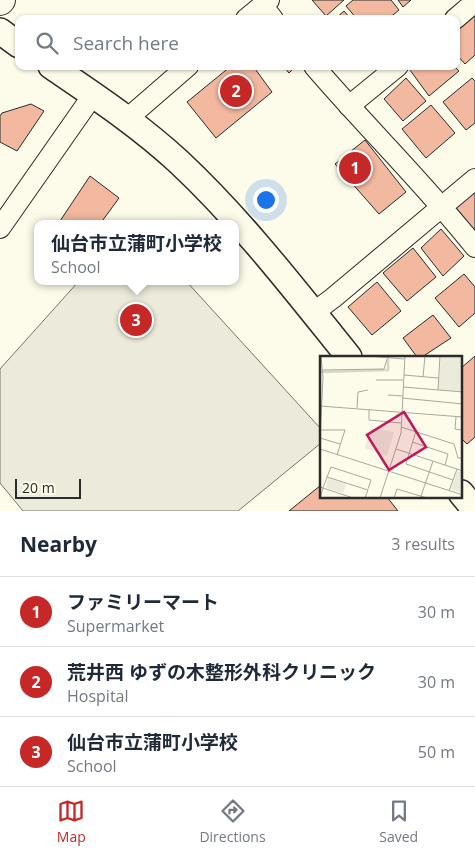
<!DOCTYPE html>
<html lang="en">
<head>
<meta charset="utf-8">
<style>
  :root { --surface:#fff; --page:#f6f6f7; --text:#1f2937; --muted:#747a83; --line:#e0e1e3; --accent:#c62828 }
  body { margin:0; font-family:"Open Sans","Noto Sans JP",sans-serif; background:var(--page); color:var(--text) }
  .scale { position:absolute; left:15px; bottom:12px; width:66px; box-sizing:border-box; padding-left:5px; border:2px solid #2b2b2b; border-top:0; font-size:14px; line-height:18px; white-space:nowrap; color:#2b2b2b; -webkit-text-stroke:4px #fdfbea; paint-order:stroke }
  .you { position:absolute; left:265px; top:199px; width:18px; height:18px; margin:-12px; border:4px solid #fff; border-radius:50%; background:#1a73e8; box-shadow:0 0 0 8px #1a73e833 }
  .badge { display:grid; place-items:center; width:32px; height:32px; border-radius:50%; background:var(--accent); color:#fff; font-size:16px; font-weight:700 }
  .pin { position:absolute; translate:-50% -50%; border:2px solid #fff; box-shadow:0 1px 5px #0006 }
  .popup { position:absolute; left:34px; top:220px; width:205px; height:65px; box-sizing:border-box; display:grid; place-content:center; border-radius:10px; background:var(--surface); filter:drop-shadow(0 1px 4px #0005); font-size:16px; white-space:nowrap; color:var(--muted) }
  .popup b { font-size:19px; color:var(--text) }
  .popup::after { content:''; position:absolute; left:50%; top:100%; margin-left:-10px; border:10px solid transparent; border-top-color:var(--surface) }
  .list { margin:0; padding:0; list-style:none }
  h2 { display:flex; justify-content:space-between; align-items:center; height:65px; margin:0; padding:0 20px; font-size:21px }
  h2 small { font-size:16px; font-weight:400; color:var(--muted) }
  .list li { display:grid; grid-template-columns:32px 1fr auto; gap:15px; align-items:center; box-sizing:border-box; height:70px; padding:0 20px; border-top:1px solid var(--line) }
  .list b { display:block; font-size:19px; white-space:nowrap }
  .list p { margin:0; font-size:16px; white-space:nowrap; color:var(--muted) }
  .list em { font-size:16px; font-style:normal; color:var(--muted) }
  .icon { flex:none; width:28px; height:28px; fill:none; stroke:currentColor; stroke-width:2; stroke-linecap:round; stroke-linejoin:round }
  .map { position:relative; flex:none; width:475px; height:511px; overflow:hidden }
  .search { position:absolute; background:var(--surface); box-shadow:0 1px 4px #0004; left:15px; right:15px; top:15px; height:55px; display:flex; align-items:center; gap:12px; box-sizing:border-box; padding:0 18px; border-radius:10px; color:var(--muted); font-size:19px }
  .sheet { height:275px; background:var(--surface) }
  nav { display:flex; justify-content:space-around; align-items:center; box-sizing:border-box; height:70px; border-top:1px solid var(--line); background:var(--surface); font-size:14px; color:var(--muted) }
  nav a { display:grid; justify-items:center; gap:2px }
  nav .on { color:var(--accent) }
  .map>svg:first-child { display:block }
</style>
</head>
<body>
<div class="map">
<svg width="475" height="511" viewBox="0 0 475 511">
  <rect width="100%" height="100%" fill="#fdfbea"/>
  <!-- green -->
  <polygon fill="#ecebdb" stroke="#74746e" points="79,281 186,281 321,429 321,443 238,511 23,511 0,483 0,369"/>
  <!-- building -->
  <g fill="#f2b8a0" stroke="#2b2b2b">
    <polygon points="312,0 344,0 326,16"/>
    <polygon points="353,0 391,0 399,10 388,19 357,19 346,6"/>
    <polygon points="398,0 411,0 403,7"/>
    <polygon points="344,11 351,19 335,19"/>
    <polygon points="470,11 475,17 475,55 465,64 456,54 456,23"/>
    <polygon points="231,66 253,66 272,92 216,138 187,102"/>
    <polygon points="283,66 296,66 289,73"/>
    <polygon points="407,66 454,66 459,71 429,96"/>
    <polygon points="406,78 426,101 403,121 384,99"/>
    <polygon points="472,78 475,81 475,123 466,130 443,102"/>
    <polygon points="31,104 44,111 17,151 0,142 0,116 2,113"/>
    <polygon points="431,105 455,133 426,158 402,129"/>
    <polygon points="365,140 406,192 379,214 335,164"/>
    <polygon points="90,176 119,198 100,224 58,224"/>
    <polygon points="475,186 475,231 453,204"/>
    <polygon points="441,229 464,256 443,276 421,248"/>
    <polygon points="413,248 436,277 407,301 383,273"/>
    <polygon points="464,274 475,287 475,313 459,327 435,298"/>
    <polygon points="377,282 401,311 372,335 348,307"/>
    <polygon points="433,315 451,338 422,357 417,357 403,338"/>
    <polygon points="475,356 475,437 467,444 461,438 461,368"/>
    <polygon points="321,485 321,497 387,497 398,511 289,511"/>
  </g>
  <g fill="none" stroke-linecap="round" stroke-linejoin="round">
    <defs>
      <g id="minor">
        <polyline points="262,5 273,19"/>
        <polyline points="246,19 269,0"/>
        <polyline points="455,19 475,2"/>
        <path d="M 314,66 C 367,128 425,184 475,247"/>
        <polyline points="349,106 398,66"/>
        <polyline points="128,118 188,66"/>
        <polyline points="0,228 93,95"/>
        <polyline points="313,313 333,298 475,179"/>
      </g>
      <g id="tertiary">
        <polyline points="0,31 19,45"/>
        <path d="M 51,66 C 95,96 139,125 179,162 C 242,221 295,290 349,357"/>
        <polyline points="461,493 475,510"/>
      </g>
      <polyline id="secondary" points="0,1 1,0"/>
    </defs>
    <!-- minor casing -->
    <use href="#minor" stroke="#2b2b2b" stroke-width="22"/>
    <!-- tertiary casing -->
    <use href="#tertiary" stroke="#2b2b2b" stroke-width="28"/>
    <!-- secondary casing -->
    <use href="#secondary" stroke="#2b2b2b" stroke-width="30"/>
    <!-- minor -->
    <use href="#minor" stroke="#fdfbea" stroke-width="20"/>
    <!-- tertiary -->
    <use href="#tertiary" stroke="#fdfbea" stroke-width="25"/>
    <!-- secondary -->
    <use href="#secondary" stroke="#fdfbea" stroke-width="28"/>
  </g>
  <!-- overview -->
  <g transform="translate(320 356)">
    <rect width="142" height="142" fill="#fdfbea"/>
    <path d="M 121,0 L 142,0 L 142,36 L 118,34 ZM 51,72 L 74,76 L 67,100 L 45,92 ZM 137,115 L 142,116 L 141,137 L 131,133 ZM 8,122 L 26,128 L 23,137 L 6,132 Z" fill="#ecebdb"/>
    <path fill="none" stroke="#d8d7c9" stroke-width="2.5" d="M 0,16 L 68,14 L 68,0"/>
    <path fill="none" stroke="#a9a89e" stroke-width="1" d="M 48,0 L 84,3M 3,14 L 64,13 L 67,3M 84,19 L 118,22M 103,21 L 105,0M 56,24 L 83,24M 83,31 L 143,36M 118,34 L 120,0M 68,39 L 83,40M 82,42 L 143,48M 0,50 L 143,61M 37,52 L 38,36 L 48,34M 49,53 L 49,64 L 81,67M 136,61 L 135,73 L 143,74M 81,71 L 134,88 L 138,102 L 143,102M 0,74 L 25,74 L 17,99M 96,75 L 86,108 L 133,124M 0,82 L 20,88M 0,83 L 3,21 L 1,0M 92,86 L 128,98 L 125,109M 0,93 L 143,139M 76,93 L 143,115M 7,121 L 11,111 L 51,124 L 48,133M 0,131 L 3,132 L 7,121 L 48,134 L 45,142M 129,135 L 137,113M 101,140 L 113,105M 0,142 L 3,132 L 33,142M 60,142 L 81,77 L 85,0M 74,142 L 77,133 L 107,142"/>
    <path fill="#c2185b" fill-opacity="0.15" stroke="#c2185b" stroke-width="2.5" d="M 84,56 L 106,91 L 69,114 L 47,79 Z"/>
    <rect width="142" height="142" fill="none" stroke="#2b2b2b" stroke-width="2.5"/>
  </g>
</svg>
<div class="scale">20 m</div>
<div class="you"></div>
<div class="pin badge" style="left:355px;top:168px">1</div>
<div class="pin badge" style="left:236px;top:91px">2</div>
<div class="pin badge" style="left:136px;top:320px">3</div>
<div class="popup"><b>仙台市立蒲町小学校</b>School</div>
<div class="search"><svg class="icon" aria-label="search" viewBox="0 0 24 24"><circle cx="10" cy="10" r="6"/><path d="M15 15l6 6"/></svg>Search here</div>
</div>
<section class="sheet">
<h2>Nearby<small>3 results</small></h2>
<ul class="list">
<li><span class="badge">1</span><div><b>ファミリーマート</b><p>Supermarket</p></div><em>30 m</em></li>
<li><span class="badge">2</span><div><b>荒井西 ゆずの木整形外科クリニック</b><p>Hospital</p></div><em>30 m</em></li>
<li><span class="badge">3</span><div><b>仙台市立蒲町小学校</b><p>School</p></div><em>50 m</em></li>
</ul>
</section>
<nav>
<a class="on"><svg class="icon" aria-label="map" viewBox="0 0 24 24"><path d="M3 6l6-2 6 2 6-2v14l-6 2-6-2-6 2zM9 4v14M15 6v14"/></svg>Map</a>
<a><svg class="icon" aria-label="directions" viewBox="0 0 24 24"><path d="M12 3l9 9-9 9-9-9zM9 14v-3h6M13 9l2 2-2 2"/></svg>Directions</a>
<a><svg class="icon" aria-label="saved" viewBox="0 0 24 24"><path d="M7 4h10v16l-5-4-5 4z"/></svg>Saved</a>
</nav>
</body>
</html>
